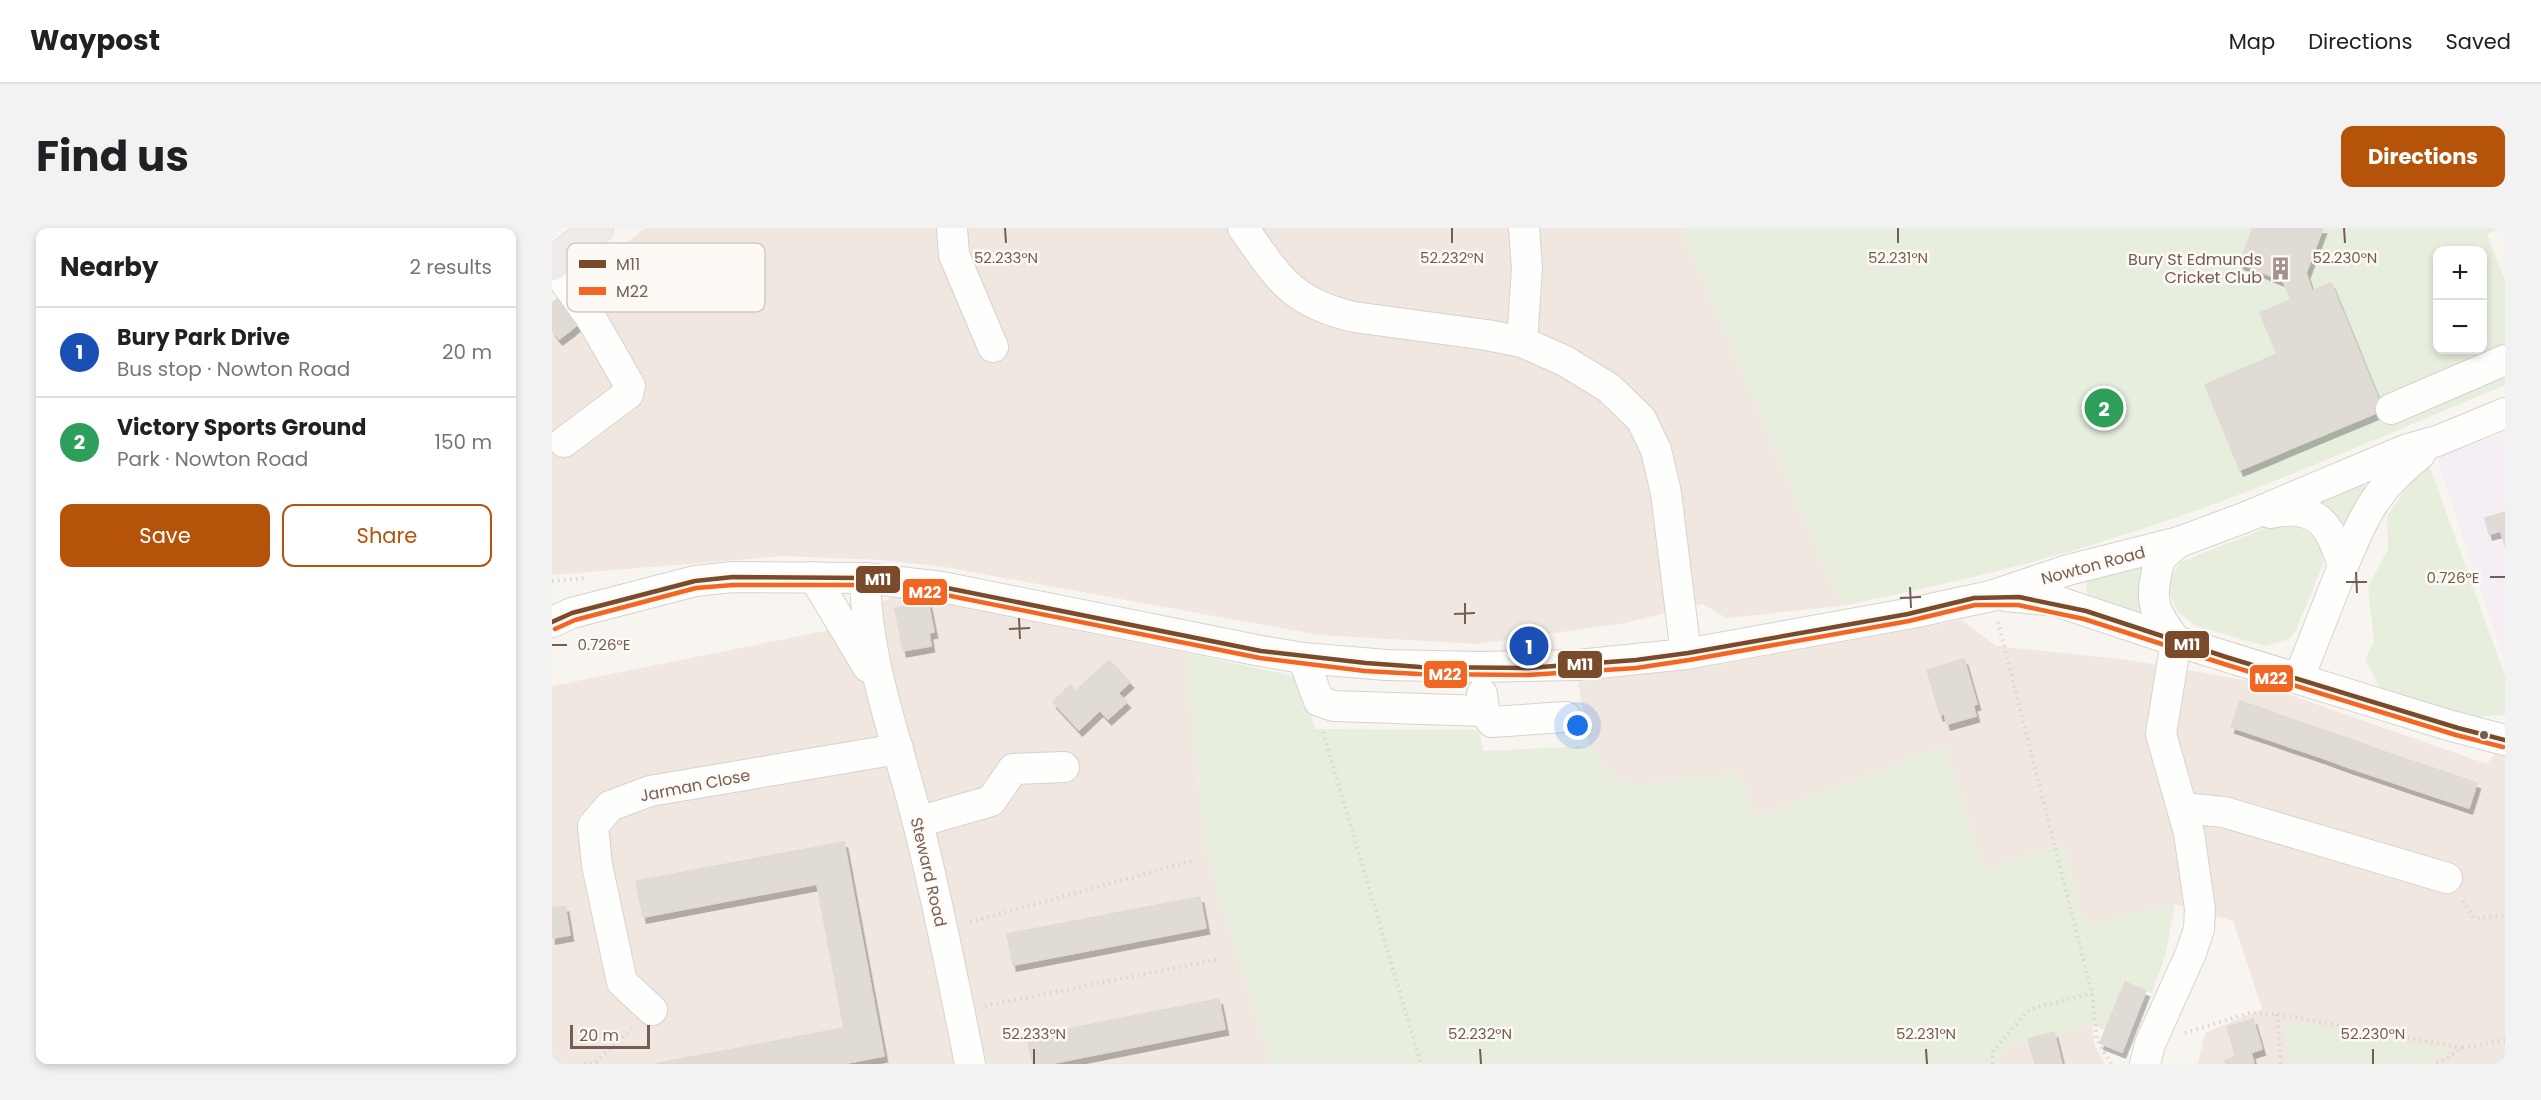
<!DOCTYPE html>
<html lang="en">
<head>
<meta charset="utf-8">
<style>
  :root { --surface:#fff; --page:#f2f2f2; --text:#202124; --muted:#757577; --line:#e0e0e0; --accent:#b45309 }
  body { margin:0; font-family:Poppins,sans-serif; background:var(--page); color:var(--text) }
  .controls { position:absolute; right:18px; top:18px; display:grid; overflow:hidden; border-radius:12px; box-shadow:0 3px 9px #0003 }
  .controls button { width:54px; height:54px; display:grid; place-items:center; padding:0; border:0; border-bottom:2px solid var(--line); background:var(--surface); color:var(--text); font:30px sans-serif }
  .scale { position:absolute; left:18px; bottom:15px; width:80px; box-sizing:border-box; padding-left:6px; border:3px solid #745d52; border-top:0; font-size:16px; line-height:21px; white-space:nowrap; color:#745d52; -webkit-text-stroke:4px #fdf9f4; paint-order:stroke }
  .you { position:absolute; left:1026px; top:498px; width:21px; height:21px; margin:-15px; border:4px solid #fff; border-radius:50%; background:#1a73e8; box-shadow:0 0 0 9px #1a73e833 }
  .badge { display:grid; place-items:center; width:39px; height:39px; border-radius:50%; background:var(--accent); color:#fff; font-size:20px; font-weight:700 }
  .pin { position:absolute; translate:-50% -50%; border:3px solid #fff; box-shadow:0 2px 6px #0006 }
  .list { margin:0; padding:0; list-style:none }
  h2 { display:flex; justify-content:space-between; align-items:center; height:78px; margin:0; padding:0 24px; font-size:26px }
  h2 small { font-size:20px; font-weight:400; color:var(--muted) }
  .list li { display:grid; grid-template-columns:39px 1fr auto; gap:18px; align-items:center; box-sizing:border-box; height:90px; padding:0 24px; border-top:2px solid var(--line) }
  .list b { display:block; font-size:22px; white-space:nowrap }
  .list p { margin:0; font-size:20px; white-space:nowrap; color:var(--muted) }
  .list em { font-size:20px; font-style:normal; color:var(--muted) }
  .actions { display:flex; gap:12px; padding:18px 24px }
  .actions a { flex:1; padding:14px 0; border:2px solid var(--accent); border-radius:12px; text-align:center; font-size:21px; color:var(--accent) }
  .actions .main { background:var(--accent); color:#fff }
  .map { position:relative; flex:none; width:1953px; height:836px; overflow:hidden; border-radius:12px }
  header { display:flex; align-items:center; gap:36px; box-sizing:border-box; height:84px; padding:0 30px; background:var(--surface); border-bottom:2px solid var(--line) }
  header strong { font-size:28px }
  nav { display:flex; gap:33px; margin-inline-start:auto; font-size:21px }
  .intro { display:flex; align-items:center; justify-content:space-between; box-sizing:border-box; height:144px; padding:0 36px }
  h1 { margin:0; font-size:42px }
  .button { padding:15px 27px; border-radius:12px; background:var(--accent); color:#fff; font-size:21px; font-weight:700 }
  main { display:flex; gap:36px; padding:0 36px }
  aside { flex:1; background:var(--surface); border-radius:12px; box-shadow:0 3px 9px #0003 }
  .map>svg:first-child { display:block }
</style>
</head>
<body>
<header>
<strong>Waypost</strong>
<nav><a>Map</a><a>Directions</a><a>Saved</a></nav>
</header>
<div class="intro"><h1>Find us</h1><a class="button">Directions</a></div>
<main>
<aside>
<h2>Nearby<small>2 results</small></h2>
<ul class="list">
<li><span class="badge" style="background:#1a4fb4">1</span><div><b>Bury Park Drive</b><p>Bus stop · Nowton Road</p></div><em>20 m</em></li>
<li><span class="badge" style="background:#2e9e5b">2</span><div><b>Victory Sports Ground</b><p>Park · Nowton Road</p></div><em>150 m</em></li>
</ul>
<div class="actions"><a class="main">Save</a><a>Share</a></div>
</aside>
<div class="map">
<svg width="1953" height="836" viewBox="0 0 1953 836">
  <defs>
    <filter id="shadow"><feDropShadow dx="3.5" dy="6" stdDeviation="0" flood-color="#0004"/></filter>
  </defs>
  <rect width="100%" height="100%" fill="#f8f5f1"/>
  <!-- residential -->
  <g fill="#f0e7e0">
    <polygon points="93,0 1129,0 1290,378 1174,390 1151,376 1073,395 925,416 767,407 392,339 328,332 232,328 0,347 0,74"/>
    <polygon points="342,368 378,372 634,425 653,618 719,836 0,836 0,458 277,402"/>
    <polygon points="1410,392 1444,418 1577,432 1698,453 1935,536 1953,513 1953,836 1646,836 1653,805 1710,781 1681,693 1623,676 1533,698 1511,616 1432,642 1393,518 1205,589 1186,546 1078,558 1056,541 1037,518 1026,454 1155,439"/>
    <polygon points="1540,797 1543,818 1553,836 1445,836 1454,819"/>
  </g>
  <!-- education -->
  <polygon fill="#f5eff5" points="1953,204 1953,434 1883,226 1929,214"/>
  <!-- green -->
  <g fill="#e7eedd" fill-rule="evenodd">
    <path d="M 1129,0 L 1950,0 L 1935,6 L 1953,52 L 1953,157 C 1826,210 1699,267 1568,308 C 1477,338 1384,358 1290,378 ZM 1886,22 L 1930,22 L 1930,122 L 1886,122 Z"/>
    <polygon points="1875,231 1953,448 1953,487 1915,490 1828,460 1813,432 1822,413 1816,359 1836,321 1835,288"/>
    <polygon points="1812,254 1813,261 1793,304 1769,281 1764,267"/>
    <polygon points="1724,296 1744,297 1752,301 1767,316 1770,324 1771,336 1744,402 1737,411 1713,418 1644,398 1625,383 1617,365 1619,348 1629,334"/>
    <path d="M 1591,337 L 1590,387 L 1537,369 C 1533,362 1533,356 1537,349 Z"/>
    <polygon points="634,425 750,450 763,501 926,502 932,523 1037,518 1056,541 1078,558 1186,546 1205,589 1393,518 1432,641 1511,616 1533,697 1623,676 1614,725 1600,765 1573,754 1553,802 1540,797 1454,819 1445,836 719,836 653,618"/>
    <polygon points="1732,793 1900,822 1875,836 1736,836"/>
  </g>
  <!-- building -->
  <g fill="#e1dbd6" stroke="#e0d9d4" stroke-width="1.5" filter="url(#shadow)">
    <polygon points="1701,0 1771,0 1754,45 1760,63 1739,72 1731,53 1688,35"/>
    <polygon points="1779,55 1831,182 1688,242 1653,157 1725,126 1708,85"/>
    <polygon points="10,67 31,92 19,102 0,78 0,75"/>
    <polygon points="0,78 19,102 7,111 0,102"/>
    <polygon points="1953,284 1953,318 1949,303 1937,306 1933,290"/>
    <polygon points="376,374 382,404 377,405 379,418 351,423 343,380"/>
    <polygon points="1412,431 1425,476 1421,477 1424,488 1395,496 1392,485 1388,487 1375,442"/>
    <polygon points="557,432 578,454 566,465 575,474 556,491 548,482 527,502 501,474 518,457 524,463"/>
    <polygon points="1688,473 1718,483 1709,509 1679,499"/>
    <polygon points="1718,483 1747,494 1738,519 1709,509"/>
    <polygon points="1747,494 1777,504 1768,529 1738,519"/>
    <polygon points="1777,504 1806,514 1798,540 1768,529"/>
    <polygon points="1806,514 1836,525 1828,550 1798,540"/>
    <polygon points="1836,525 1866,535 1857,560 1828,550"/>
    <polygon points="1866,535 1896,545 1887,570 1857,560"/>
    <polygon points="1896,545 1925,555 1917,580 1887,570"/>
    <polygon points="292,614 332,828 290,836 103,836 292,800 265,656 91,689 84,653"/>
    <polygon points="648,669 654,700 461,737 455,706"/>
    <polygon points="13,678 18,707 0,710 0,680"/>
    <polygon points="1573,754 1594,763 1570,824 1548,815"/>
    <polygon points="667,771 673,801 497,836 481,836 475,809"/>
    <polygon points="1701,791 1710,821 1684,829 1675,799"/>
    <polygon points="1502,804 1510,836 1483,836 1476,811"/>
    <polygon points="1699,824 1702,836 1674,836 1673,832"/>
  </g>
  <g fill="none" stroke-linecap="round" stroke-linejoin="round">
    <defs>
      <g id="minor">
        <polyline points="400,0 402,27 441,119"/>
        <path d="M 691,0 C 727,50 738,74 802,89 L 935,107 L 970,114 L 1013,133 L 1057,160 L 1089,191 L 1104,222 L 1114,265 L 1134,426"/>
        <polyline points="0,36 39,90 78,158 76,166 12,214"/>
        <polyline points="970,114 975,40 972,0"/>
        <polyline points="1839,181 1953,132"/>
        <path d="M 1718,285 C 1765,275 1778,296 1791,338 L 1747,450"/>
        <path d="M 1791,338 C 1813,286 1823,262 1868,226"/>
        <polyline points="262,349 316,439"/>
        <path d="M 313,350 C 315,439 345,510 366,595 C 386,675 402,755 418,836"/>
        <polyline points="1454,368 1504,373 1624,413 1896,497 1953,512"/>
        <polyline points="0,394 20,385 143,353 181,349 313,350 390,359 709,423 751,430 834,437 928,439 1026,437 1134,426 1360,385 1439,368 1516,342 1627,314 1694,289 1853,222 1885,213 1953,185"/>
        <polyline points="751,430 767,473 782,478 932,483"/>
        <polyline points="930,466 932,483 940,494 1014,489"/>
        <polyline points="1631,580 1672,584 1895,650"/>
        <polyline points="366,594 439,573 461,541 512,539"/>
        <polyline points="100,782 70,754 45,637 41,598 58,578 98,563 346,521"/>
        <path d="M 1593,836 L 1598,816 L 1639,725 L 1647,701 L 1648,681 L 1637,605 L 1609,506 L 1624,413 C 1607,390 1597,378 1604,348 C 1605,342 1606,335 1609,330 C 1614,324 1621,319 1627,314"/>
      </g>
      <polyline id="highway" points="0,36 45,0"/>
    </defs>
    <!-- minor casing -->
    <use href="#minor" stroke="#d7d2cf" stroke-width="32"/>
    <!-- highway casing -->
    <use href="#highway" stroke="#d9d1ce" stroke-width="34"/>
    <!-- path -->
    <g stroke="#dad5d0" stroke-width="4" stroke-dasharray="1.5 4.5" stroke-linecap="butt">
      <polyline points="0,353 35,350"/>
      <polyline points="1446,394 1540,765 1545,812 1559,836"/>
      <polyline points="771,504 869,836"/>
      <polyline points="1911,673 1922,690 1953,688"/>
      <polyline points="418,694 640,633"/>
      <polyline points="433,778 668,731"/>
      <polyline points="1725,786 1729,836"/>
      <polyline points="1633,805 1697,785 1725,786 1911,820"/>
      <polyline points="32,836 44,834 80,801"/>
      <polyline points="1441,836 1441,823 1478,781 1540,765"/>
      <polyline points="1885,836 1911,820 1953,812"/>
    </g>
    <!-- minor -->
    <use href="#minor" stroke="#fefefd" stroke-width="30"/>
    <!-- highway -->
    <use href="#highway" stroke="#f0eae8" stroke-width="33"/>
    <defs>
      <polyline id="bus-1" points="0,394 20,385 143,353 181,349 313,350 390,359 709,423 814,435 868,439 976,440 1084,432 1136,425 1356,386 1422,370 1467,369 1534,383 1674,429 1906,500 1953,512"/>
      <polyline id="bus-2" points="3,401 23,392 144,360 181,357 313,357 389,366 708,430 813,443 867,446 976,447 1084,440 1137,432 1357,393 1423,377 1466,377 1532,391 1672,436 1904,507 1951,519"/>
    </defs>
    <!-- bus-1 casing -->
    <use href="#bus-1" stroke="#fdf9f4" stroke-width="9"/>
    <!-- bus-2 casing -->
    <use href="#bus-2" stroke="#fdf9f4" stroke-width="9"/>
    <!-- bus-1 -->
    <use href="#bus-1" stroke="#7a4b2a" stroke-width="4.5"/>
    <!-- bus-2 -->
    <use href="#bus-2" stroke="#f26522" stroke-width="4.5"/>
  </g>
  <!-- ticks -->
  <path fill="none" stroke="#745d52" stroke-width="2" d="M 453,0 L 454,15M 900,0 L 900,15M 1346,0 L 1346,15M 1792,0 L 1793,15M 1804,344 L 1805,365M 1938,349 L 1953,349M 1794,354 L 1815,354M 1358,359 L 1359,380M 1348,370 L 1369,369M 913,375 L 913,396M 902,386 L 923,385M 467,390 L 468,411M 457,401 L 478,400M 0,417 L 15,417M 482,821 L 482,836M 928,821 L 929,836M 1374,821 L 1375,836M 1821,821 L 1821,836"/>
  <!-- icons -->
  <defs>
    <symbol id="building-bare" viewBox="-9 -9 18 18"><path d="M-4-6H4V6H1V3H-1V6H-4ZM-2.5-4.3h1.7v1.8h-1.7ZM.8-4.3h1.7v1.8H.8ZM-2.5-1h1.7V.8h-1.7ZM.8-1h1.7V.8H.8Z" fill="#a2928a" stroke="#fdf9f4" stroke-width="2.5" paint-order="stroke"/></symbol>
  </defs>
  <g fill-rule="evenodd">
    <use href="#building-bare" x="1712" y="24" width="33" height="33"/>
  </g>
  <!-- markers -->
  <circle fill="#745d52" stroke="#fdf9f4" stroke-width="2" cx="1932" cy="507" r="5"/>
  <g text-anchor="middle" stroke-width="5" stroke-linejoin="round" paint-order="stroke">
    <!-- poi labels -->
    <g font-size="16" fill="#745d52" stroke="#fdf9f4" text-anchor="end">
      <text x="1710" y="37">Bury St Edmunds<tspan x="1710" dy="18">Cricket Club</tspan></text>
    </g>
    <!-- street labels -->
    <g font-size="16" fill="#745d52" stroke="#fdf9f4">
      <text transform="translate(1541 337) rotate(-15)" y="6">Nowton Road</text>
      <text transform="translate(143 557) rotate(-11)" y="6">Jarman Close</text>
      <text transform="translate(377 644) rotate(77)" y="6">Steward Road</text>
    </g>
  </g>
  <!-- legend -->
  <rect x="15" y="15" width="198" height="69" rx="9" fill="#fdf9f4" stroke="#d4cac3" stroke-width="1.5"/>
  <rect x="27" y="32" width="27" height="8" fill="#7a4b2a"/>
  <rect x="27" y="59" width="27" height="8" fill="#f26522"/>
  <g font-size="16" fill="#745d52">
    <text x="64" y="42">M11</text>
    <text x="64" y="69">M22</text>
  </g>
  <g font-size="15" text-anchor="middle" fill="#745d52" stroke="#fdf9f4" stroke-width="5" stroke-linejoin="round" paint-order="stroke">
    <text x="454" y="35">52.233°N</text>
    <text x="900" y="35">52.232°N</text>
    <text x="1346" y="35">52.231°N</text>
    <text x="1793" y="35">52.230°N</text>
    <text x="1901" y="355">0.726°E</text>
    <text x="52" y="422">0.726°E</text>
    <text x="482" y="811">52.233°N</text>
    <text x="928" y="811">52.232°N</text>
    <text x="1374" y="811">52.231°N</text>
    <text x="1821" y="811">52.230°N</text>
  </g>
  <g stroke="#fdf9f4" stroke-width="2">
    <rect x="303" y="337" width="46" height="29" rx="6" fill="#7a4b2a"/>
    <rect x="350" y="350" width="46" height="28" rx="6" fill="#f26522"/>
    <rect x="1612" y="402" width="46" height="29" rx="6" fill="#7a4b2a"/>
    <rect x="1005" y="422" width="46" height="29" rx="6" fill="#7a4b2a"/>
    <rect x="871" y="432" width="45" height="29" rx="6" fill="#f26522"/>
    <rect x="1697" y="436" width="45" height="29" rx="6" fill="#f26522"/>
  </g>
  <g font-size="16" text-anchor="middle" font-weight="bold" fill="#fff">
    <text x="326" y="357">M11</text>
    <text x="373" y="370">M22</text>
    <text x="1635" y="422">M11</text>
    <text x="1028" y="442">M11</text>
    <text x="893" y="452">M22</text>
    <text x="1719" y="456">M22</text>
  </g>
</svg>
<div class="controls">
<button>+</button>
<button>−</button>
</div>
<div class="scale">20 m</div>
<div class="you"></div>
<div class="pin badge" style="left:977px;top:418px;background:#1a4fb4">1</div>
<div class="pin badge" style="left:1552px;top:180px;background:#2e9e5b">2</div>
</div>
</main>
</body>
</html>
